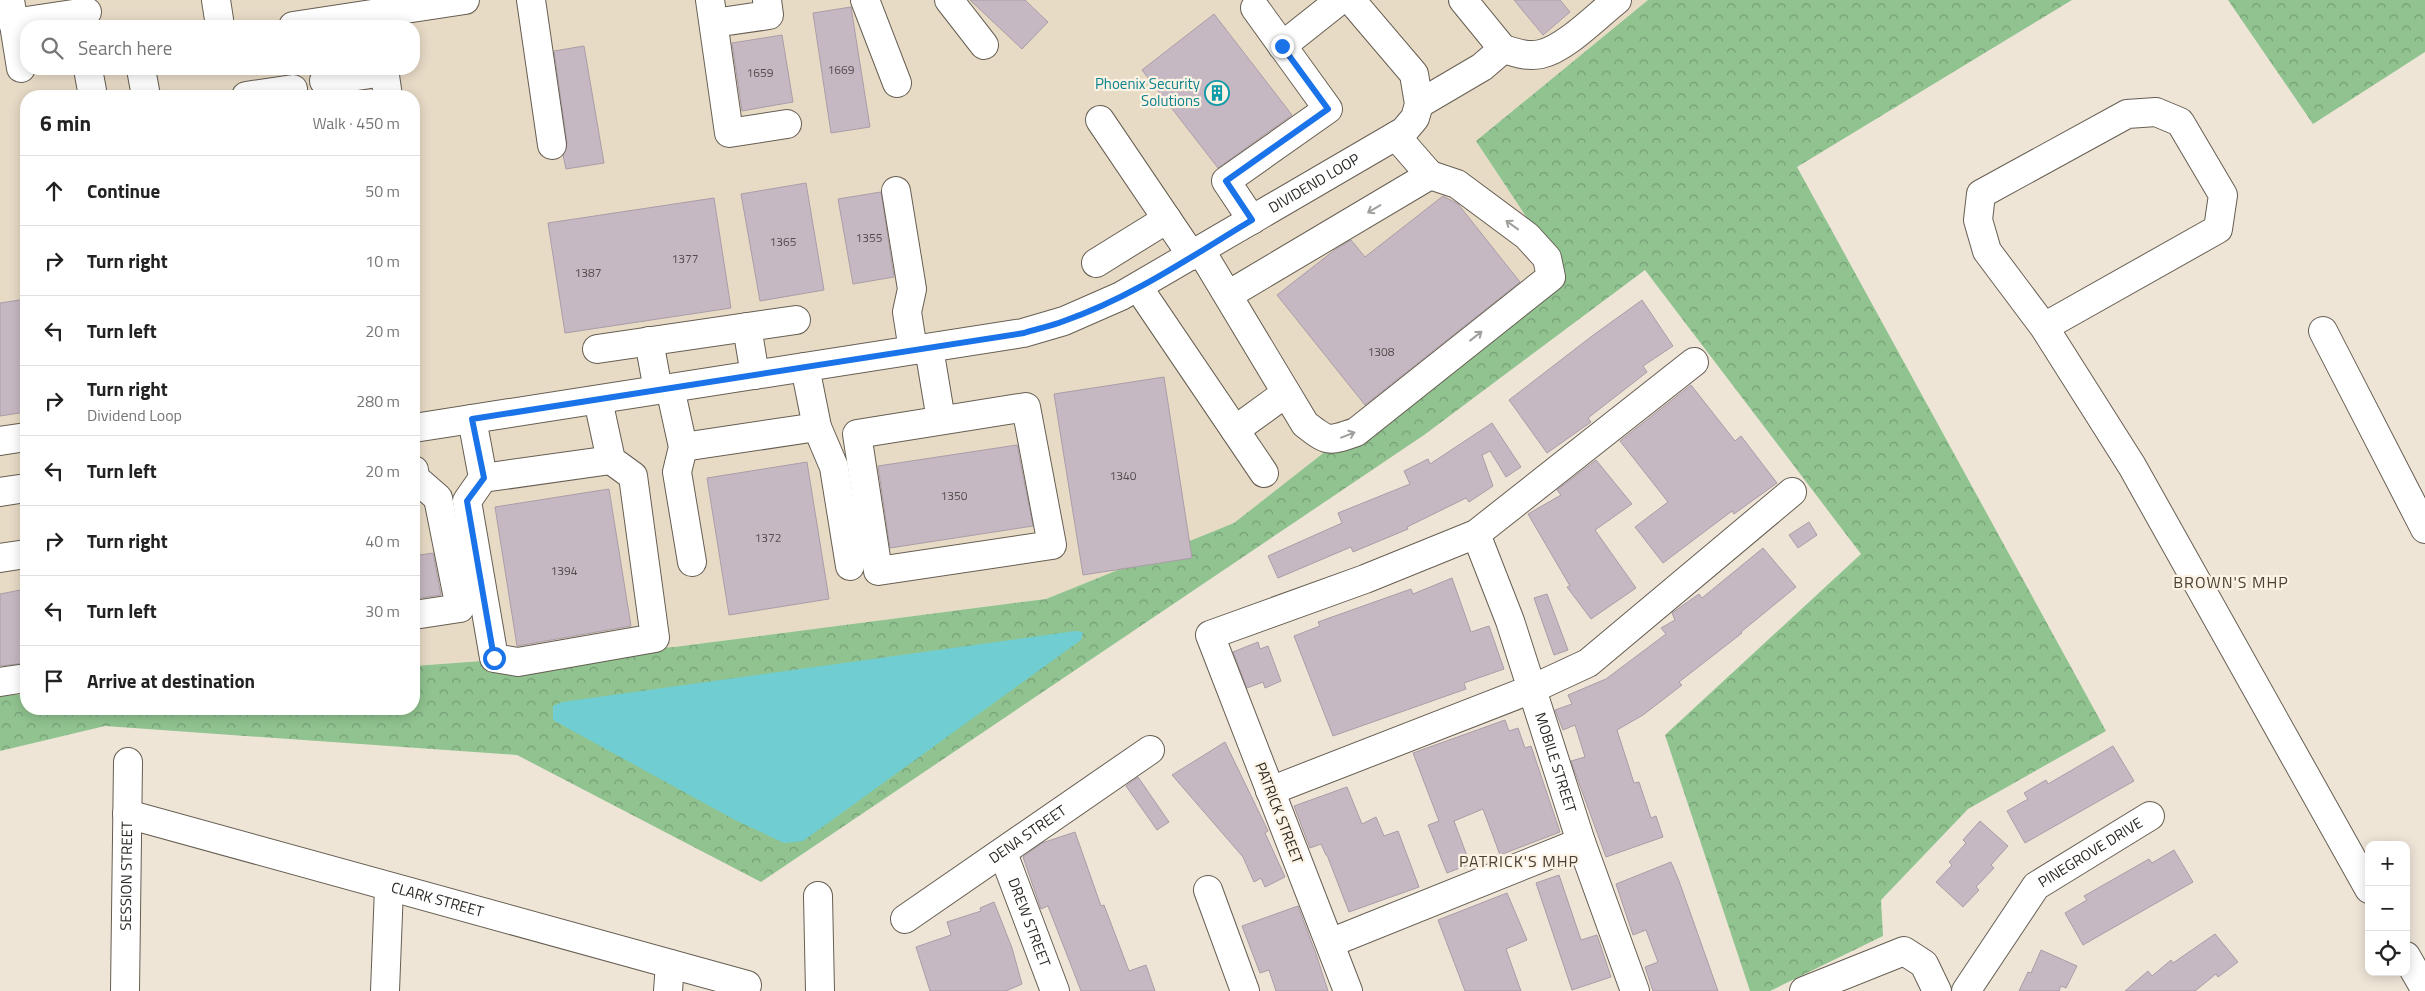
<!DOCTYPE html>
<html lang="en">
<head>
<meta charset="utf-8">
<style>
  :root { --surface:#fff; --page:#f6f6f6; --text:#222; --muted:#767676; --line:#e0e0e0 }
  body { margin:0; font-family:"Titillium Web",sans-serif; background:var(--page); color:var(--text) }
  .controls { position:absolute; right:15px; bottom:15px; display:grid; overflow:hidden; border-radius:10px; box-shadow:0 2px 12px #0003 }
  .controls button { width:45px; height:45px; display:grid; place-items:center; padding:0; border:0; border-bottom:1px solid var(--line); background:var(--surface); color:var(--text); font:25px sans-serif }
  .stop { position:absolute; width:15px; height:15px; margin:-11px; border:4px solid #1a73e8; border-radius:50%; background:#fff }
  .stop.end { background:#1a73e8; border-color:#fff; box-shadow:0 1px 5px #0008 }
  .list { margin:0; padding:0; list-style:none }
  h2 { display:flex; justify-content:space-between; align-items:center; height:65px; margin:0; padding:0 20px; font-size:21px }
  h2 small { font-size:16px; font-weight:400; color:var(--muted) }
  .list li { display:grid; grid-template-columns:32px 1fr auto; gap:15px; align-items:center; box-sizing:border-box; height:70px; padding:0 20px; border-top:1px solid var(--line) }
  .list b { display:block; font-size:19px; white-space:nowrap }
  .list p { margin:0; font-size:16px; white-space:nowrap; color:var(--muted) }
  .list em { font-size:16px; font-style:normal; color:var(--muted) }
  .icon { flex:none; width:28px; height:28px; fill:none; stroke:currentColor; stroke-width:2; stroke-linecap:round; stroke-linejoin:round }
  .map { position:relative; flex:none; width:2425px; height:991px; overflow:hidden }
  .search { position:absolute; background:var(--surface); box-shadow:0 2px 12px #0003; left:20px; top:20px; width:400px; height:55px; display:flex; align-items:center; gap:12px; box-sizing:border-box; padding:0 18px; border-radius:20px; color:var(--muted); font-size:19px }
  .panel { position:absolute; background:var(--surface); box-shadow:0 2px 12px #0003; left:20px; top:90px; width:400px; height:625px; border-radius:20px }
  .map>svg:first-child { display:block }
</style>
</head>
<body>
<div class="map">
<svg width="2425" height="991" viewBox="0 0 2425 991">
  <defs>
    <pattern id="forest-crowns" width="20" height="18" patternUnits="userSpaceOnUse" patternTransform="scale(1.25)"><rect width="20" height="18" fill="#90c390"/><path d="M2 6a3 3 0 1 1 6 0M12 15a3 3 0 1 1 6 0" fill="none" stroke="#769e75"/></pattern>
  </defs>
  <rect width="100%" height="100%" fill="#eee5d7"/>
  <!-- built -->
  <path fill="#e8dbc6" fill-rule="evenodd" d="M 0,0 L 1648,0 L 1476,141 L 1560,268 L 1234,523 L 1046,599 L 674,647 L 414,666 L 414,96 L 26,96 L 26,694 L 0,696 ZM 26,26 L 414,26 L 414,69 L 26,69 Z"/>
  <!-- forest -->
  <g fill="url(#forest-crowns)">
    <polygon points="1648,0 2072,0 1797,167 2106,731 1968,809 1881,900 1883,936 1770,991 1750,991 1665,735 1861,554 1645,270 1424,435 761,882 517,755 105,726 0,751 0,696 26,694 26,709 414,709 414,666 674,647 1046,599 1234,523 1560,268 1476,141"/>
    <polygon points="2228,0 2425,0 2425,52 2313,124"/>
  </g>
  <!-- water -->
  <polygon fill="#70ced2" points="1075,631 1083,632 1081,640 803,841 784,843 735,820 553,720 553,706 562,702"/>
  <!-- building -->
  <g fill="#c6b8c3" stroke="#aa9da7">
    <polygon points="970,0 1025,0 1048,22 1022,49"/>
    <polygon points="1514,0 1560,0 1570,12 1543,35"/>
    <polygon points="851,7 870,127 831,133 813,13"/>
    <polygon points="1214,14 1292,115 1218,168 1142,70"/>
    <polygon points="782,35 793,102 742,111 732,43"/>
    <polygon points="584,46 604,163 566,169 563,155 567,143 554,51"/>
    <polygon points="806,183 824,290 760,301 741,194"/>
    <polygon points="881,192 894,277 853,284 838,199"/>
    <polygon points="1443,196 1458,204 1520,282 1365,405 1277,295 1336,249 1351,240 1365,257"/>
    <polygon points="714,198 731,308 565,333 548,223"/>
    <polygon points="26,299 26,412 0,416 0,303"/>
    <polygon points="1642,300 1673,346 1643,366 1647,372 1588,418 1591,422 1547,453 1509,400 1592,336"/>
    <polygon points="1164,377 1192,558 1083,575 1054,394"/>
    <polygon points="1691,385 1735,441 1741,436 1777,483 1734,514 1732,511 1663,563 1635,527 1668,502 1620,441"/>
    <polygon points="1492,423 1521,467 1506,477 1490,451 1482,455 1493,486 1469,502 1466,498 1407,527 1408,529 1353,552 1351,547 1278,578 1268,556 1342,523 1338,513 1410,484 1404,471 1428,459 1430,464"/>
    <polygon points="1017,445 1033,526 890,548 878,466"/>
    <polygon points="1596,460 1632,504 1595,530 1636,588 1591,619 1567,587 1570,586 1528,514 1561,495 1557,490"/>
    <polygon points="807,462 829,599 729,615 707,478"/>
    <polygon points="609,489 631,626 517,646 495,507"/>
    <polygon points="1809,522 1817,535 1798,548 1789,535"/>
    <polygon points="1763,548 1796,587 1741,632 1742,633 1679,682 1682,685 1643,715 1617,730 1634,783 1639,782 1651,818 1656,816 1663,837 1606,857 1571,761 1585,757 1575,725 1563,730 1555,710 1572,704 1568,695 1606,679 1666,634 1661,628 1675,620 1672,613 1699,594 1702,598"/>
    <polygon points="433,553 441,595 414,599 414,556"/>
    <polygon points="1452,578 1471,632 1489,626 1504,669 1464,683 1466,689 1333,736 1294,636 1320,626 1318,622 1411,589 1413,594"/>
    <polygon points="26,589 26,663 0,666 0,594"/>
    <polygon points="1547,594 1568,650 1554,655 1534,598"/>
    <polygon points="1258,642 1260,649 1268,646 1281,681 1265,688 1263,682 1247,688 1233,652"/>
    <polygon points="1505,720 1509,731 1518,728 1525,748 1531,746 1560,832 1500,855 1483,809 1454,821 1470,864 1447,873 1428,825 1439,821 1413,753"/>
    <polygon points="1225,742 1268,831 1265,833 1285,877 1265,887 1261,878 1254,882 1243,857 1172,775"/>
    <polygon points="2113,746 2134,781 2025,843 2007,811 2028,799 2024,793 2046,780 2048,784"/>
    <polygon points="1138,777 1169,822 1157,830 1126,786"/>
    <polygon points="1347,787 1362,824 1376,817 1384,836 1398,831 1419,887 1349,912 1327,855 1326,855 1321,844 1310,848 1294,806"/>
    <polygon points="1980,821 2008,846 1991,865 1994,868 1976,887 1979,890 1963,907 1936,882 1952,865 1949,862 1966,843 1963,840"/>
    <polygon points="1075,832 1101,906 1104,905 1129,971 1146,965 1155,991 1081,991 1048,906 1041,909 1023,857 1042,843"/>
    <polygon points="2174,850 2193,882 2083,945 2065,913 2087,900 2084,896 2149,859 2152,863"/>
    <polygon points="1671,862 1679,881 1718,991 1653,991 1645,967 1658,962 1646,930 1633,935 1616,884"/>
    <polygon points="1559,875 1581,940 1597,935 1611,977 1572,990 1536,883"/>
    <polygon points="1507,893 1527,940 1506,949 1521,991 1465,991 1438,920"/>
    <polygon points="994,902 1012,948 1022,984 1006,991 930,991 916,947 951,935 947,922 981,911 980,908"/>
    <polygon points="1298,906 1316,954 1328,991 1276,991 1269,970 1260,973 1242,926"/>
    <polygon points="2215,934 2238,962 2218,977 2216,974 2195,991 2125,991 2148,971 2152,976 2171,960 2173,963"/>
    <polygon points="2041,950 2077,966 2066,988 2061,986 2059,991 2019,991 2028,972 2031,973"/>
  </g>
  <g fill="none" stroke-linecap="round" stroke-linejoin="round">
    <defs>
      <g id="minor">
        <polyline points="10,0 21,68"/>
        <polyline points="216,0 220,26"/>
        <polyline points="531,0 552,145"/>
        <polyline points="710,0 729,133 787,124"/>
        <polyline points="865,0 897,83"/>
        <polyline points="949,0 984,45"/>
        <polyline points="1463,0 1503,49"/>
        <polyline points="13,23 87,12"/>
        <polyline points="714,23 769,15 767,0"/>
        <polyline points="293,26 465,0"/>
        <polyline points="1282,46 1340,0"/>
        <polyline points="88,69 93,96"/>
        <polyline points="141,69 146,96"/>
        <polyline points="384,69 388,96"/>
        <polyline points="324,81 384,72"/>
        <polyline points="246,96 293,89"/>
        <path d="M 1419,104 L 1482,67 L 1503,49 C 1516,53 1528,57 1541,54 C 1565,49 1598,15 1617,0"/>
        <polyline points="1100,120 1192,256"/>
        <polyline points="1396,136 1430,175"/>
        <polyline points="896,191 912,289 907,312 913,350"/>
        <polyline points="1252,220 1226,181 1328,109 1255,8"/>
        <path d="M 1201,251 L 1305,424 C 1328,442 1328,442 1356,432 L 1551,277 L 1547,258 L 1527,236 L 1457,184 L 1430,175 L 1228,295"/>
        <polyline points="1096,263 1167,219"/>
        <polyline points="1138,287 1264,473"/>
        <polyline points="747,327 755,375"/>
        <polyline points="2044,327 2218,229 2223,195 2180,122 2156,112 2127,114 1981,194 1978,220 1987,251 2044,327 2132,466 2369,889"/>
        <polyline points="2323,331 2425,529"/>
        <polyline points="649,341 658,390"/>
        <polyline points="929,348 941,420"/>
        <polyline points="597,349 796,320"/>
        <polyline points="805,367 817,427 834,467 850,566"/>
        <polyline points="670,388 683,447 677,472 692,562"/>
        <polygon points="1026,407 1052,545 878,571 857,434"/>
        <polyline points="472,419 483,478 467,501 494,658 518,662 655,638 633,476 611,460 598,400"/>
        <path id="s1" d="M 414,428 L 1023,333 L 1064,321 L 1121,296 L 1404,131 L 1415,118 L 1419,104 L 1414,74 L 1351,0"/>
        <polyline points="1235,430 1286,393"/>
        <polyline points="0,441 26,437"/>
        <polyline points="683,447 817,427"/>
        <polyline points="414,470 415,478 438,498 460,608 414,615"/>
        <polyline points="483,478 611,460"/>
        <polyline points="0,492 26,488"/>
        <path id="s2" d="M 1476,534 L 1510,621 L 1581,842 L 1635,991"/>
        <polyline points="0,558 26,554"/>
        <polyline points="0,682 26,678"/>
        <polyline points="1270,791 1532,689 1588,663 1792,492"/>
        <path id="s3" d="M 127,814 L 747,985"/>
        <path id="s4" d="M 1003,853 L 1055,991"/>
        <polyline points="1208,890 1245,991"/>
        <polyline points="818,896 820,991"/>
        <path id="s5" d="M 905,919 L 1150,750"/>
        <polyline points="1330,943 1581,842"/>
        <polyline points="2406,956 2425,989"/>
        <path id="s6" d="M 125,991 L 128,762"/>
        <polyline points="385,991 389,888"/>
        <polyline points="668,991 670,964"/>
        <polyline points="1348,991 1210,635 1365,579 1476,534 1694,362"/>
        <polyline points="1804,991 1904,951 1924,964 1937,991"/>
        <path id="s7" d="M 1966,991 L 2036,886 L 2150,816"/>
      </g>
    </defs>
    <!-- minor casing -->
    <use href="#minor" stroke="#665e52" stroke-width="30"/>
    <!-- minor -->
    <use href="#minor" stroke="#fff" stroke-width="28"/>
  </g>
  <!-- one-way arrows -->
  <defs><path id="oneway-shaft" d="M-6 0H5M1.5-3L5.5 0L1.5 3" fill="none" stroke-width="1.6" stroke-linecap="round" stroke-linejoin="round" transform="scale(1.25)"/></defs>
  <g stroke="#a09f9c">
    <use href="#oneway-shaft" transform="translate(1374 209) rotate(149)"/>
    <use href="#oneway-shaft" transform="translate(1512 225) rotate(-144)"/>
    <use href="#oneway-shaft" transform="translate(1476 336) rotate(-38)"/>
    <use href="#oneway-shaft" transform="translate(1348 435) rotate(-21)"/>
  </g>
  <g fill="none" stroke-linecap="round" stroke-linejoin="round">
    <!-- route -->
    <path stroke="#1a73e8" stroke-width="6" d="M 494,658 L 467,501 L 484,478 L 472,419 L 1024,333 C 1037,329 1051,326 1064,321 C 1131,298 1192,256 1252,220 L 1226,181 L 1328,109 L 1282,46"/>
  </g>
  <!-- icons -->
  <defs>
    <symbol id="building-ring" viewBox="-11 -11 22 22"><circle r="9.5" fill="#fcf3e4" stroke="#0f9aa8" stroke-width="1.5"/><path d="M-4-6H4V6H1V3H-1V6H-4ZM-2.5-4.3h1.7v1.8h-1.7ZM.8-4.3h1.7v1.8H.8ZM-2.5-1h1.7V.8h-1.7ZM.8-1h1.7V.8H.8Z" fill="#0f9aa8"/></symbol>
  </defs>
  <g fill-rule="evenodd">
    <use href="#building-ring" x="1203" y="79" width="28" height="28"/>
  </g>
  <g text-anchor="middle" stroke-width="4.5" stroke-linejoin="round" paint-order="stroke">
    <!-- number labels -->
    <g font-size="12" fill="#524d4c">
      <text x="841" y="74">1669</text>
      <text x="760" y="77">1659</text>
      <text x="869" y="242">1355</text>
      <text x="783" y="246">1365</text>
      <text x="685" y="263">1377</text>
      <text x="588" y="277">1387</text>
      <text x="1381" y="356">1308</text>
      <text x="1123" y="480">1340</text>
      <text x="954" y="500">1350</text>
      <text x="768" y="542">1372</text>
      <text x="564" y="575">1394</text>
    </g>
    <!-- culture labels -->
    <g font-size="15" fill="#0d838f" stroke="#fcf3e4" text-anchor="end">
      <text x="1200" y="89">Phoenix Security<tspan x="1200" dy="17">Solutions</tspan></text>
    </g>
    <!-- street labels -->
    <g font-size="15" fill="#2c2924" stroke="#fcf3e4">
      <text dy="5" stroke="none"><textPath href="#s1" startOffset="945">DIVIDEND LOOP</textPath></text>
      <text dy="5" stroke="none"><textPath href="#s2" startOffset="242">MOBILE STREET</textPath></text>
      <text transform="translate(1279 813) rotate(69)" y="5">PATRICK STREET</text>
      <text dy="5" stroke="none"><textPath href="#s5" startOffset="149">DENA STREET</textPath></text>
      <text dy="5" stroke="none"><textPath href="#s7" startOffset="190">PINEGROVE DRIVE</textPath></text>
      <text dy="5" stroke="none"><textPath href="#s6" startOffset="115">SESSION STREET</textPath></text>
      <text dy="5" stroke="none"><textPath href="#s3" startOffset="322">CLARK STREET</textPath></text>
      <text dy="5" stroke="none"><textPath href="#s4" startOffset="74">DREW STREET</textPath></text>
    </g>
    <!-- neighbourhood labels -->
    <g font-size="16" letter-spacing="1" fill="#494236" stroke="#fcf3e4">
      <text x="2231" y="588">BROWN'S MHP</text>
      <text x="1519" y="867">PATRICK'S MHP</text>
    </g>
  </g>
</svg>
<div class="controls">
<button>+</button>
<button>−</button>
<button><svg class="icon" aria-label="locate" viewBox="0 0 24 24"><circle cx="12" cy="12" r="6"/><path d="M12 2v4M12 18v4M2 12h4M18 12h4"/></svg></button>
</div>
<div class="stop" style="left:494px;top:658px"></div>
<div class="stop end" style="left:1282px;top:46px"></div>
<div class="search"><svg class="icon" aria-label="search" viewBox="0 0 24 24"><circle cx="10" cy="10" r="6"/><path d="M15 15l6 6"/></svg>Search here</div>
<section class="panel">
<h2>6 min<small>Walk · 450 m</small></h2>
<ul class="list">
<li><svg class="icon" aria-label="ahead" viewBox="0 0 24 24"><path d="M12 20V5M6 11l6-6 6 6"/></svg><div><b>Continue</b></div><em>50 m</em></li>
<li><svg class="icon" aria-label="right" viewBox="0 0 24 24"><path d="M7 20v-9h11M14 6l5 5-5 5"/></svg><div><b>Turn right</b></div><em>10 m</em></li>
<li><svg class="icon" aria-label="left" viewBox="0 0 24 24"><path d="M17 20v-9H6M10 6l-5 5 5 5"/></svg><div><b>Turn left</b></div><em>20 m</em></li>
<li><svg class="icon" aria-label="right" viewBox="0 0 24 24"><path d="M7 20v-9h11M14 6l5 5-5 5"/></svg><div><b>Turn right</b><p>Dividend Loop</p></div><em>280 m</em></li>
<li><svg class="icon" aria-label="left" viewBox="0 0 24 24"><path d="M17 20v-9H6M10 6l-5 5 5 5"/></svg><div><b>Turn left</b></div><em>20 m</em></li>
<li><svg class="icon" aria-label="right" viewBox="0 0 24 24"><path d="M7 20v-9h11M14 6l5 5-5 5"/></svg><div><b>Turn right</b></div><em>40 m</em></li>
<li><svg class="icon" aria-label="left" viewBox="0 0 24 24"><path d="M17 20v-9H6M10 6l-5 5 5 5"/></svg><div><b>Turn left</b></div><em>30 m</em></li>
<li><svg class="icon" aria-label="arrive" viewBox="0 0 24 24"><path d="M6 21V4h12l-3 4 3 4H6"/></svg><div><b>Arrive at destination</b></div></li>
</ul>
</section>
</div>
</body>
</html>
